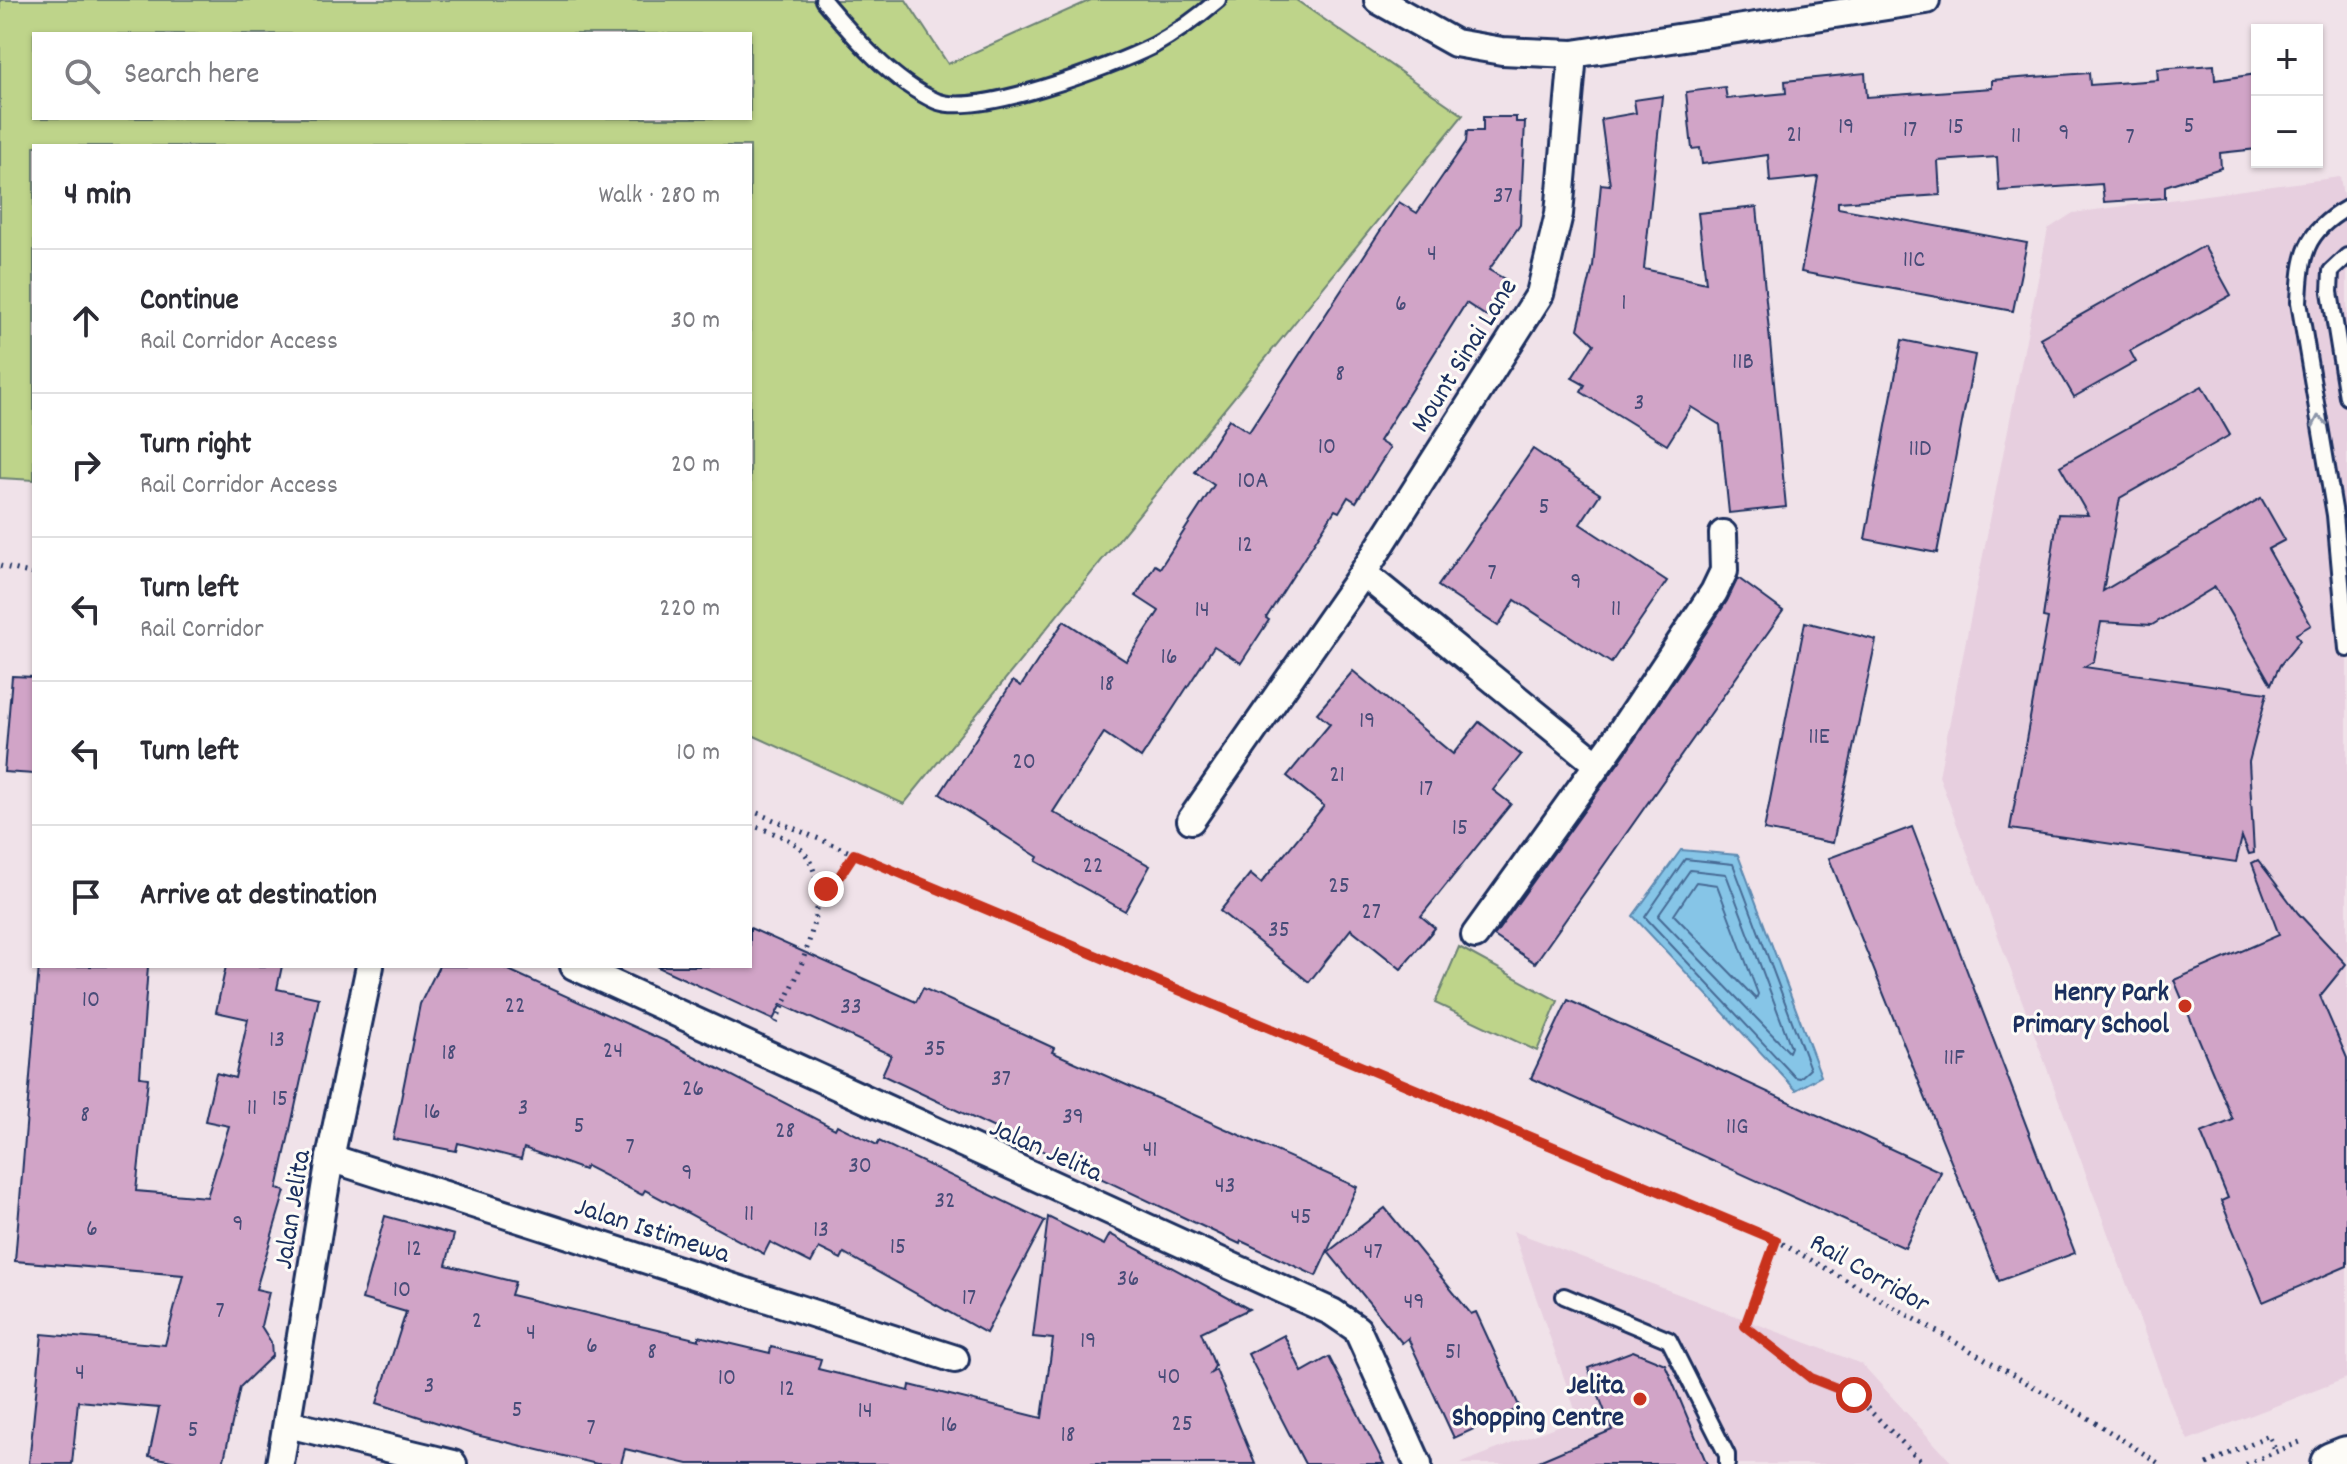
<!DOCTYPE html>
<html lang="en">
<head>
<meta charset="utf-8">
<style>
  :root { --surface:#fff; --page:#f2f2f3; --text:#2b2b33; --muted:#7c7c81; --line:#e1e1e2 }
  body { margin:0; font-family:Dekko,sans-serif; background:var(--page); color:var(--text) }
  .controls { position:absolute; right:24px; top:24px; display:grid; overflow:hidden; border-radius:0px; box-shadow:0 2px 6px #0004 }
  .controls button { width:72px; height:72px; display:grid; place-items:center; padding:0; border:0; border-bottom:2px solid var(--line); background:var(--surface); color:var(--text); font:40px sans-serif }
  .stop { position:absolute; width:24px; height:24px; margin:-18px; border:6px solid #c8321e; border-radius:50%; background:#fff }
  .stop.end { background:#c8321e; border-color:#fff; box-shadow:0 2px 8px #0008 }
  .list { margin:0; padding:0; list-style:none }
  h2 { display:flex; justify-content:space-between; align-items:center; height:104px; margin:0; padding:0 32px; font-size:34px }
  h2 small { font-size:26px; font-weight:400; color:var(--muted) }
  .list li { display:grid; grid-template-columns:52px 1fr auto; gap:24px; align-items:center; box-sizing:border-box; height:144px; padding:0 32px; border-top:2px solid var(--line) }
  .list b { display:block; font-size:30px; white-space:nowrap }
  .list p { margin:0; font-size:26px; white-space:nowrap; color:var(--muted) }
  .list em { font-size:26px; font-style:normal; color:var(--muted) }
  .icon { flex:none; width:44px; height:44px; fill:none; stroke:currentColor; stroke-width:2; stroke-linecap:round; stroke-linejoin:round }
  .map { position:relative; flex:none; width:2347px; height:1464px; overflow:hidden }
  .search { position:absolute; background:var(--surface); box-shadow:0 2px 6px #0004; left:32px; top:32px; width:720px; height:88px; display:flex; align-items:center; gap:20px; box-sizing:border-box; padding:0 28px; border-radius:0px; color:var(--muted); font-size:30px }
  .panel { position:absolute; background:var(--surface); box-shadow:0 2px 6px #0004; left:32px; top:144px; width:720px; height:824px; border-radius:0px }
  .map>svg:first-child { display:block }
</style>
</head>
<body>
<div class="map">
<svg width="2347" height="1464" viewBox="0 0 2347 1464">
  <rect width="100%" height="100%" fill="#f0e2e9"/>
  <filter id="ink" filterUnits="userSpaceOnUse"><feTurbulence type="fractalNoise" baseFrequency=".0125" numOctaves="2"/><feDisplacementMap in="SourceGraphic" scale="16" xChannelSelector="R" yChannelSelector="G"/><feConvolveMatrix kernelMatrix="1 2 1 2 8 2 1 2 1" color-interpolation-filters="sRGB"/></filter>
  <g filter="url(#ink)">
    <!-- built -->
    <g fill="#e7cfdf">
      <polygon points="2340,177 2347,219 2347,1378 2188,1440 2172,1407 1939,776 2048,229 2073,213"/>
      <polygon points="1513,1231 1862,1364 1953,1464 1459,1464 1578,1418"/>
    </g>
    <!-- green -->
    <g fill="#bed48a" stroke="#6c8274" stroke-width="2" fill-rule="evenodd">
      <path d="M 0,0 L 906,0 L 948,64 L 1091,0 L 1296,0 L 1463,115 L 904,804 L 750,734 L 750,146 L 34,146 L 34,480 L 0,478 ZM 34,34 L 750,34 L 750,118 L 34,118 Z"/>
      <polygon points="1459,947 1558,1001 1537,1051 1435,1003"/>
    </g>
    <!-- water -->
    <polygon fill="#86c5e7" stroke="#5b89b0" stroke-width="2" points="1681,850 1738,855 1821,1076 1796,1090 1633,916"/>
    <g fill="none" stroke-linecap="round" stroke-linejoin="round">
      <!-- shore -->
      <g stroke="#466b95" stroke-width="2">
        <polygon points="1685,859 1733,864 1810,1069 1800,1078 1795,1077 1645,917"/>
        <polygon points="1690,870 1726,874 1791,1047 1789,1052 1658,916"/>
        <polygon points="1696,882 1717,885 1758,994 1756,999 1674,915"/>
      </g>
    </g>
    <!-- building -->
    <g fill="#d1a4c7" stroke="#1b2f5e" stroke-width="2">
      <polygon points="2214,65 2215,80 2257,74 2257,149 2220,153 2221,168 2165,186 2165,198 2104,202 2102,184 1999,191 1997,157 1938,161 1940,195 1838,202 1838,208 2027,243 2013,311 1801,272 1818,177 1770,182 1768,155 1702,164 1700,148 1692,149 1686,92 1725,87 1727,99 1786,93 1785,81 1865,73 1867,97 1992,88 1992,80 2089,73 2090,85 2158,80 2157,69"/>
      <polygon points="1662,96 1644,269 1706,283 1698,213 1757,207 1786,507 1729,513 1720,425 1691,407 1667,445 1581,392 1585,385 1572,378 1594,344 1578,329 1593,266 1601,184 1610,185 1601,119 1636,113 1634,100"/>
      <polygon points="1483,117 1516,117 1516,122 1525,122 1520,225 1489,270 1508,281 1486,316 1466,303 1379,441 1390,448 1356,502 1348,497 1339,512 1335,510 1266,618 1269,620 1241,663 1214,646 1141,758 1104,733 1053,812 1150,866 1125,911 1036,861 1038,857 940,794 1013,681 1021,686 1064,621 1126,661 1159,611 1136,596 1155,565 1160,568 1214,485 1195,472 1229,419 1249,432 1399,202 1417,213 1466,142 1467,131 1483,131"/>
      <polygon points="2204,246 2231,295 2130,351 2136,362 2074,397 2040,338"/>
      <polygon points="1902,340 1975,355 1937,553 1865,539"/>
      <polygon points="2202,386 2230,435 2120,498 2103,591 2261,498 2285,540 2268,549 2311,625 2296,634 2300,641 2280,665 2271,684 2215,587 2152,625 2101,622 2094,661 2084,667 2267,693 2249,762 2254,853 2249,854 2242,837 2236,862 2010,829 2048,618 2043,617 2058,514 2088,515 2060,466"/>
      <polygon points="1533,449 1600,494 1580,524 1667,581 1611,663 1515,600 1498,626 1438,586"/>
      <polygon points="1738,578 1783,611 1535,963 1494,936 1627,751 1727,601"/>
      <polygon points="1805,622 1876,640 1833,843 1764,830"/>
      <polygon points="1353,671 1453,754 1479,722 1521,755 1493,790 1511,804 1421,916 1435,928 1401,969 1351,929 1309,982 1220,911 1250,874 1261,883 1324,806 1287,776 1330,724 1317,713"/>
      <polygon points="12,676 34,677 34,774 4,772"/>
      <polygon points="1912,827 2075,1253 1999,1281 1829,858"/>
      <polygon points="2258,860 2298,913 2346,964 2320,996 2347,1058 2347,1266 2263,1302 2221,1201 2228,1198 2201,1133 2233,1120 2174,980 2279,935 2252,863"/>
      <polygon points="750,928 916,1002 923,988 1054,1048 1052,1052 1357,1187 1316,1276 1241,1241 1240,1244 882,1075 891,1055 781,1004 773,1020 656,966 750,966"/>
      <polygon points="39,966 148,966 140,1077 148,1078 136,1191 207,1197 229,1126 205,1121 216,1073 235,1078 248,1019 216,1012 226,966 282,966 277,989 319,998 277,1189 285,1191 256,1289 269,1292 261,1326 271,1342 272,1356 240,1387 223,1464 185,1464 149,1456 159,1408 78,1401 72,1464 29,1464 42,1334 165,1345 183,1275 15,1261"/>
      <polygon points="439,966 500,966 667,1042 835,1129 837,1125 877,1145 879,1141 1045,1221 986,1333 844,1253 841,1259 819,1248 811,1263 770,1242 764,1254 645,1190 642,1195 586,1166 584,1170 524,1148 521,1159 458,1143 456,1151 393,1139 420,1004"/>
      <polygon points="1568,1000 1941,1172 1905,1248 1531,1078"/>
      <polygon points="1385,1208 1471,1314 1476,1312 1520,1408 1454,1438 1408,1338 1402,1343 1328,1252"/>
      <polygon points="385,1216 454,1235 446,1265 515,1282 511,1295 699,1340 699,1336 770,1353 771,1347 821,1359 818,1369 909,1391 910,1385 1042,1418 1053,1339 1033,1337 1048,1217 1104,1245 1110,1234 1249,1309 1201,1332 1215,1366 1211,1373 1216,1370 1255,1464 688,1464 625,1449 621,1464 597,1464 472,1434 377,1403 406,1312 362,1299"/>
      <polygon points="1284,1335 1302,1372 1329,1357 1384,1464 1305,1464 1248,1354"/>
      <polygon points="1633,1351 1665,1364 1707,1464 1532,1464 1612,1430 1588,1368"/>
    </g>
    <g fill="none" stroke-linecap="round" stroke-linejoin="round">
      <defs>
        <g id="service">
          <path d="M 823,0 C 854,37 891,81 936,101 C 976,118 1113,66 1153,46 C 1175,34 1198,17 1218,0"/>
          <path d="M 2347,208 C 2304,232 2301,256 2299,302 L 2335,515 L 2347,649"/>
          <polyline points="2347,256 2331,271 2330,292 2347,397"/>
          <polyline points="1564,1296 1669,1340 1727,1455 1727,1464"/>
        </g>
        <g id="minor">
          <polyline points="1378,0 1455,43 1502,51 1573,54 1926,0"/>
          <polyline points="1363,573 1597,764"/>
          <polyline points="1191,820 1363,573 1540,294 1559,214 1573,54"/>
          <polyline points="1475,935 1614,742 1714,592 1724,571 1723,534"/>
          <polyline points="574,966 1332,1312 1357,1329 1418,1464"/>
          <polyline points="330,1158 955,1359"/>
          <polyline points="288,1424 453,1464"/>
          <polyline points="280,1464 330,1158 370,966"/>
        </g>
        <polyline id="primary" points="2332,1464 2347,1458"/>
      </defs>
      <!-- service casing -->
      <use href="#service" stroke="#1b2f5e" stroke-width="20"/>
      <!-- minor casing -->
      <use href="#minor" stroke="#1b2f5e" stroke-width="32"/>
      <!-- primary casing -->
      <use href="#primary" stroke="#1b2f5e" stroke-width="48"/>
      <!-- path -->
      <g stroke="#1b2f5e" stroke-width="5" stroke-dasharray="2 6" stroke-linecap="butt">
        <polyline points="0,566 34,574"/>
        <polyline points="750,810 1776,1240 2085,1416 2160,1464"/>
        <path d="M 750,825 C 766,830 788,837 800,848 C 843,889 793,986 773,1028"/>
        <polyline points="815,893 835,883 854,854"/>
        <polyline points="1776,1240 1745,1326 1811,1378 1854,1395 1924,1464"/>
        <polyline points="2207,1464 2269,1435 2276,1452"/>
        <polyline points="2246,1464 2305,1440"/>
      </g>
      <!-- service -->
      <use href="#service" stroke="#fdfcf7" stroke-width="14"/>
      <!-- minor -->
      <use href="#minor" stroke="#fdfcf7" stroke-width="26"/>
      <!-- primary -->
      <use href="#primary" stroke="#fdfcf7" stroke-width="42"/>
    </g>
    <!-- one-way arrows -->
    <defs><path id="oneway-chevron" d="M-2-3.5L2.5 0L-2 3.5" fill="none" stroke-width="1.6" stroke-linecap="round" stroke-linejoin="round" transform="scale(2)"/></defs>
    <use stroke="#8c96aa" href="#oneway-chevron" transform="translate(2319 421) rotate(-100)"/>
  </g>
  <g fill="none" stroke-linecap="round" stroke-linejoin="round" filter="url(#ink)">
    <!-- route -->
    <polyline stroke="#c8321e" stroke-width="10" points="826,889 835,883 854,854 1776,1240 1745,1326 1811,1378 1854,1395"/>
  </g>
  <!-- markers -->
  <g fill="#c8321e" stroke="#fdfcf7" stroke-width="3">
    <circle cx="2185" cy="1006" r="8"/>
    <circle cx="1640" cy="1399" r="8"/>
  </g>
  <g text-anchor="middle" stroke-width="6" stroke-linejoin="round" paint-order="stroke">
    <!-- number labels -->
    <g font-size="24" fill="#484c78">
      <text x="2189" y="132">5</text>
      <text x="1846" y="133">19</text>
      <text x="1956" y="133">15</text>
      <text x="1910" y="136">17</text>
      <text x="2064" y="139">9</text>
      <text x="1794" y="141">21</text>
      <text x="2016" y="142">11</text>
      <text x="2130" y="143">7</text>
      <text x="1503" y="202">37</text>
      <text x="1432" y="260">4</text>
      <text x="1914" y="266">11C</text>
      <text x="1624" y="309">1</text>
      <text x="1401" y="310">6</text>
      <text x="1743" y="368">11B</text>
      <text x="1340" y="380">8</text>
      <text x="1639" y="409">3</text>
      <text x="1327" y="453">10</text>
      <text x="1920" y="455">11D</text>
      <text x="1253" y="487">10A</text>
      <text x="1544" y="513">5</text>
      <text x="1245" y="551">12</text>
      <text x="1492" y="579">7</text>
      <text x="1576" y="588">9</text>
      <text x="1616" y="615">11</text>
      <text x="1202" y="616">14</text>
      <text x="1169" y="663">16</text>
      <text x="1107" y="690">18</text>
      <text x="1367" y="727">19</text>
      <text x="1819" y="743">11E</text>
      <text x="1024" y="768">20</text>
      <text x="1337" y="781">21</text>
      <text x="1426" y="795">17</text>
      <text x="1460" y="834">15</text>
      <text x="1093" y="872">22</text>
      <text x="1339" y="892">25</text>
      <text x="1371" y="918">27</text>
      <text x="1279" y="936">35</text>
      <text x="91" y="1006">10</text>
      <text x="515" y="1012">22</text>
      <text x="851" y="1013">33</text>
      <text x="277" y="1046">13</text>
      <text x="935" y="1055">35</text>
      <text x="613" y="1057">24</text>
      <text x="449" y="1059">18</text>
      <text x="1954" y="1064">11F</text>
      <text x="1001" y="1085">37</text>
      <text x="693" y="1095">26</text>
      <text x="280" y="1105">15</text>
      <text x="252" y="1114">11</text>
      <text x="523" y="1114">3</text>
      <text x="432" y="1118">16</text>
      <text x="85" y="1121">8</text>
      <text x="1073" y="1123">39</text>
      <text x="579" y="1132">5</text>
      <text x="1737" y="1133">11G</text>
      <text x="785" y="1137">28</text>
      <text x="630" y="1153">7</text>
      <text x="1150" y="1156">41</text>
      <text x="860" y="1172">30</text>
      <text x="687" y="1179">9</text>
      <text x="1225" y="1192">43</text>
      <text x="945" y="1207">32</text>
      <text x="749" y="1220">11</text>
      <text x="1301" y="1223">45</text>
      <text x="238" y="1230">9</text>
      <text x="92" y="1235">6</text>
      <text x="821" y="1236">13</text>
      <text x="898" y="1253">15</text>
      <text x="414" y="1255">12</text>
      <text x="1373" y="1258">47</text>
      <text x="1128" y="1285">36</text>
      <text x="402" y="1296">10</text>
      <text x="969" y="1304">17</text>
      <text x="1414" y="1308">49</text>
      <text x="220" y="1317">7</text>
      <text x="477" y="1327">2</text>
      <text x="531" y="1339">4</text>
      <text x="1088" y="1347">19</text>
      <text x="592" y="1352">6</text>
      <text x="652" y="1358">8</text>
      <text x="1453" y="1358">51</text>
      <text x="80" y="1379">4</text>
      <text x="1169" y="1383">40</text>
      <text x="727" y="1384">10</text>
      <text x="429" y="1392">3</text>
      <text x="787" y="1395">12</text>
      <text x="517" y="1416">5</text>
      <text x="865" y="1417">14</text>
      <text x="1182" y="1430">25</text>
      <text x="949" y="1431">16</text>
      <text x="591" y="1434">7</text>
      <text x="193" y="1436">5</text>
      <text x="1068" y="1441">18</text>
    </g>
    <!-- street labels -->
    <g font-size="28" fill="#1b2f5e" stroke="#fdfcf7">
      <text transform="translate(1462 354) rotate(-58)" y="10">Mount Sinai Lane</text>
      <text transform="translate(1047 1148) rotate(24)" y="10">Jalan Jelita</text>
      <text transform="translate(290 1209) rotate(-81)" y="10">Jalan Jelita</text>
      <text transform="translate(653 1228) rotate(18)" y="10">Jalan Istimewa</text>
      <text transform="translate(1871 1271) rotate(30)" y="10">Rail Corridor</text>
    </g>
    <!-- poi labels -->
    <g font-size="28" font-weight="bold" fill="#1b2f5e" stroke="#fdfcf7" text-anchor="end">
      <text x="2169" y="1000">Henry Park<tspan x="2169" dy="32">Primary School</tspan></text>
      <text x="1624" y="1393">Jelita<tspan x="1624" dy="32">Shopping Centre</tspan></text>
    </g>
  </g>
</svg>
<div class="controls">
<button>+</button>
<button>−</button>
</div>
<div class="stop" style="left:1854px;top:1395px"></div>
<div class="stop end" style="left:826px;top:889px"></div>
<div class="search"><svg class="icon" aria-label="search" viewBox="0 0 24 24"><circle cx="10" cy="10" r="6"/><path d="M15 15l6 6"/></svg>Search here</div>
<section class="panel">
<h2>4 min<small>Walk · 280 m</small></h2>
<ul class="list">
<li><svg class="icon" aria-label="ahead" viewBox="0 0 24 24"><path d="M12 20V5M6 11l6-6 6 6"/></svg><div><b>Continue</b><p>Rail Corridor Access</p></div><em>30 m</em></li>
<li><svg class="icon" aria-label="right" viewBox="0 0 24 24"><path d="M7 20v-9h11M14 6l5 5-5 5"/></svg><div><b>Turn right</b><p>Rail Corridor Access</p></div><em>20 m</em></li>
<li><svg class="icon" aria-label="left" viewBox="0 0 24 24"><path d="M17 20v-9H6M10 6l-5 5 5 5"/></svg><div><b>Turn left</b><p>Rail Corridor</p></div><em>220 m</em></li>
<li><svg class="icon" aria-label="left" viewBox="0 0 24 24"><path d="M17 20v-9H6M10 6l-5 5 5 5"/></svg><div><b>Turn left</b></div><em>10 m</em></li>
<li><svg class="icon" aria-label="arrive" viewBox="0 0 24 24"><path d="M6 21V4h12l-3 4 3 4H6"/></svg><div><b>Arrive at destination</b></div></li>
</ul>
</section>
</div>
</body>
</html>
